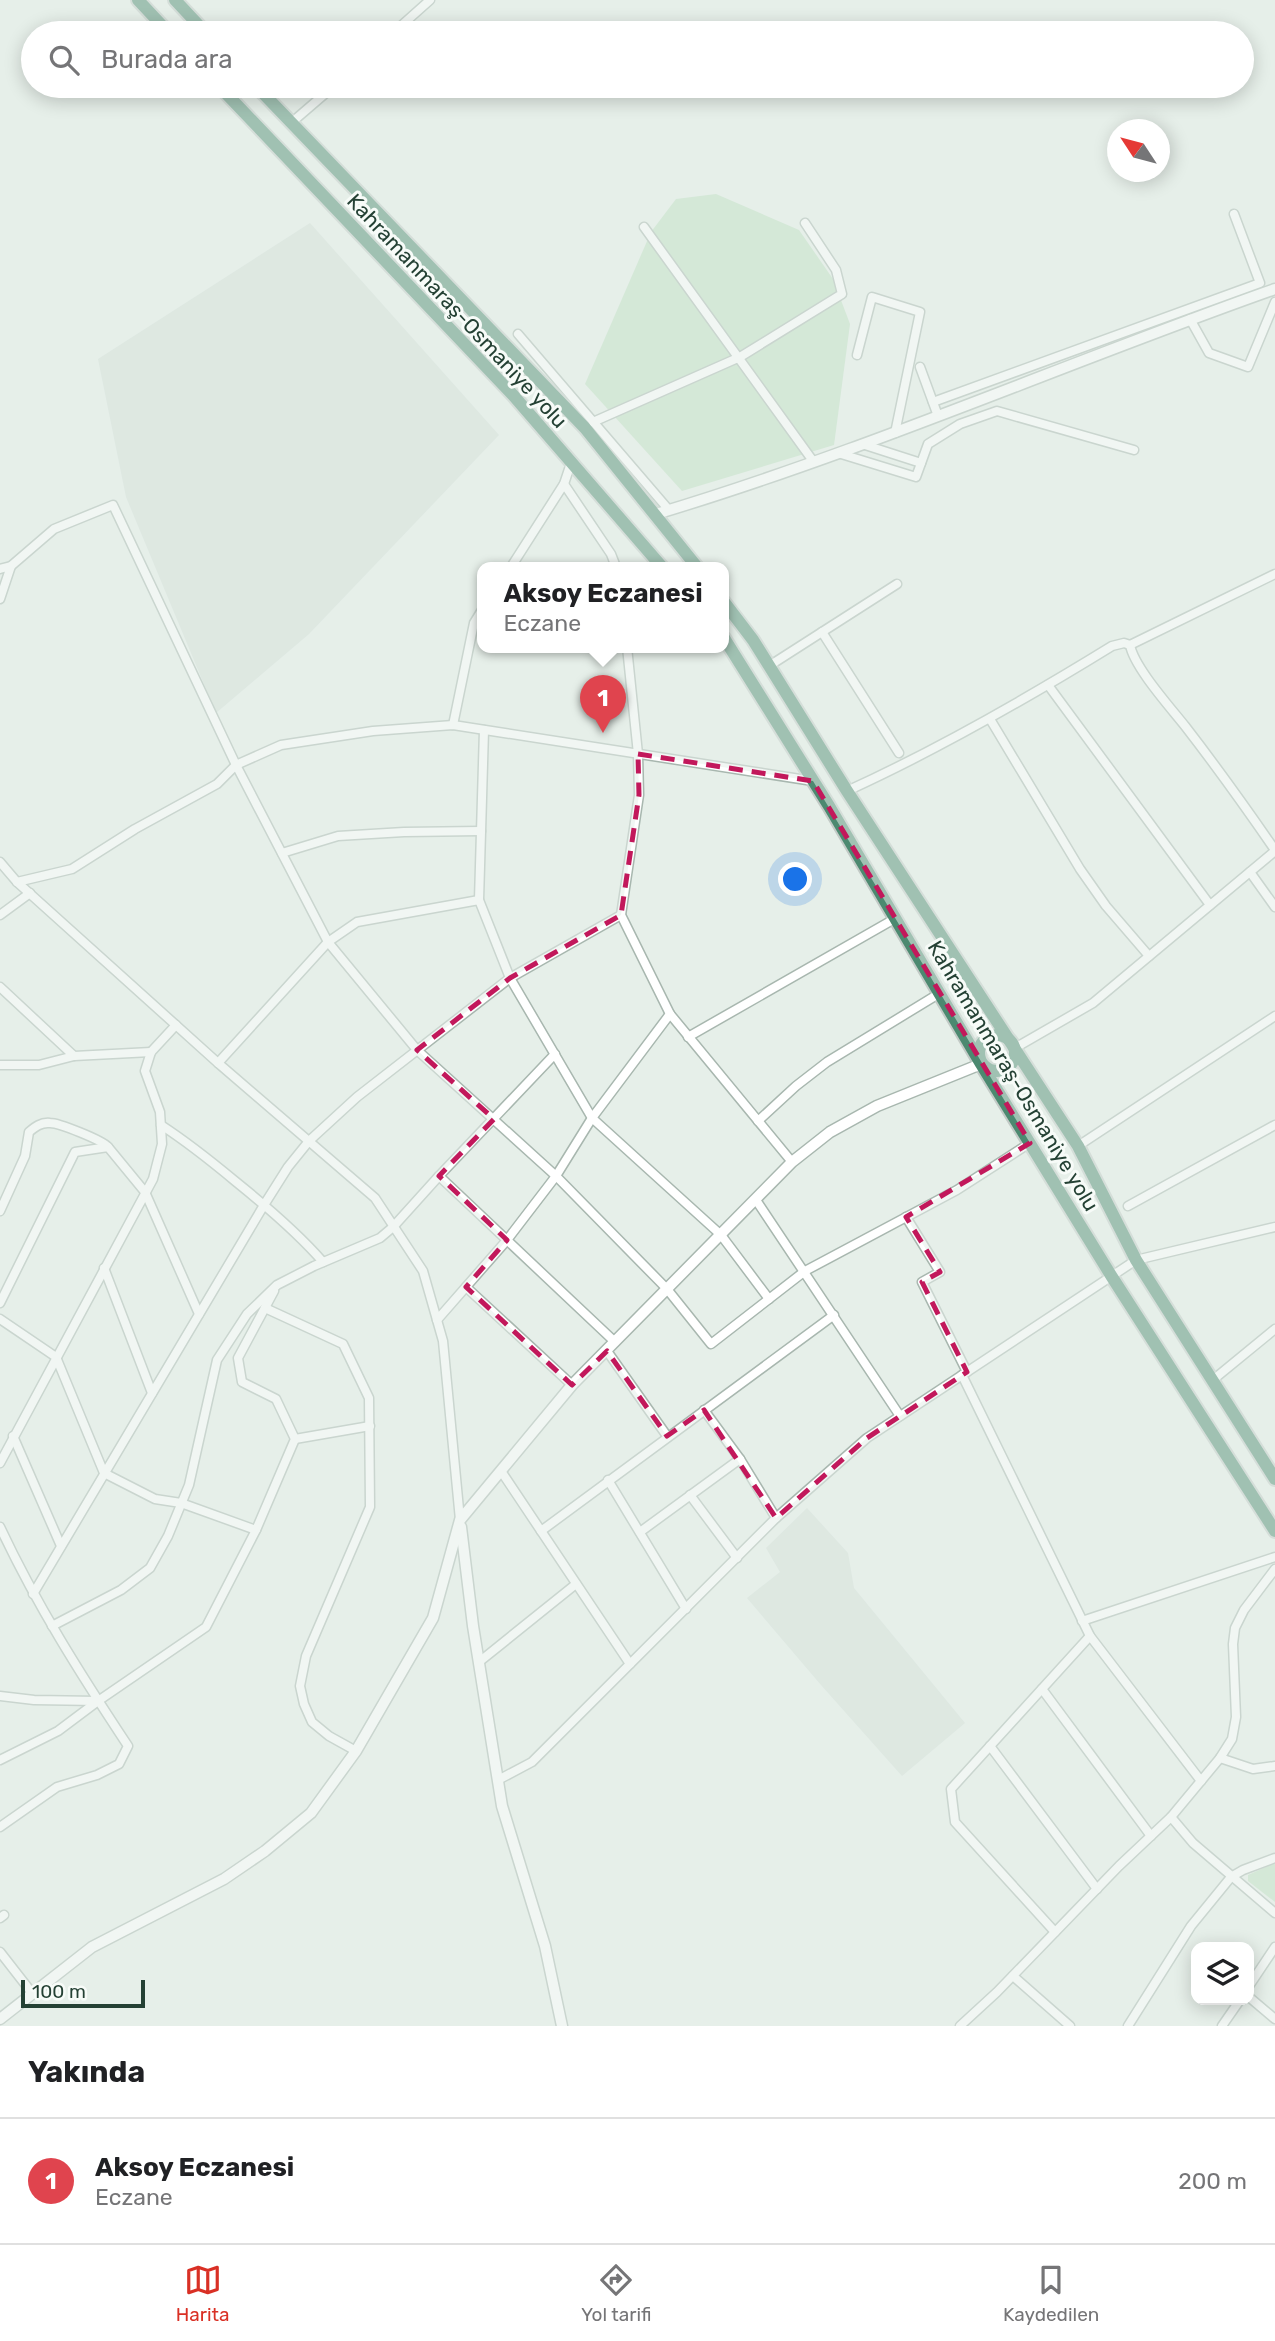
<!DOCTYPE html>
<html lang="tr">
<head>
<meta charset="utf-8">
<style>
  :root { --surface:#fff; --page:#f2f2f2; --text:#202124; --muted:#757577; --line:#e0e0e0; --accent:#d93025 }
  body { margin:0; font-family:Rubik,sans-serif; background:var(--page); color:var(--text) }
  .controls { position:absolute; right:21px; bottom:21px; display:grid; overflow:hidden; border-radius:14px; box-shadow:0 4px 18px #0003 }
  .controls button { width:63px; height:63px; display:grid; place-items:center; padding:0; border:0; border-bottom:2px solid var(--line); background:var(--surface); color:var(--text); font:35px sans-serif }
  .compass { position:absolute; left:1107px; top:119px; width:63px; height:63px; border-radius:50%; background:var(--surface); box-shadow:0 4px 18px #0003; rotate:306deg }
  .scale { position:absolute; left:21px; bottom:18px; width:124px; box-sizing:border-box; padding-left:7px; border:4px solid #244134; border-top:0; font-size:19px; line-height:24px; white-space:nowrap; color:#244134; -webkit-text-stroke:5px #f7fbf8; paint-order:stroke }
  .you { position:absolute; left:796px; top:880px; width:24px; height:24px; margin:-18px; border:5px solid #fff; border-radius:50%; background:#1a73e8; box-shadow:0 0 0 10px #1a73e833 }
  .badge { display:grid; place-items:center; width:46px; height:46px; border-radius:50%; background:var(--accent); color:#fff; font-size:23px; font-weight:700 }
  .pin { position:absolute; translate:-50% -58px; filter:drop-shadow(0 2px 4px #0008) }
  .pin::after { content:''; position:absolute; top:37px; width:24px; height:21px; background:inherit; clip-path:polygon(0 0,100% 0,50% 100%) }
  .popup { position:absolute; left:477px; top:562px; width:252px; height:91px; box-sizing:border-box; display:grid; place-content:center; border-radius:14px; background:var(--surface); filter:drop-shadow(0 2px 5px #0005); font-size:23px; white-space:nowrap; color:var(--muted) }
  .popup b { font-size:26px; color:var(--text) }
  .popup::after { content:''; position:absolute; left:50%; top:100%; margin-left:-14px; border:14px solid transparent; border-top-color:var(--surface) }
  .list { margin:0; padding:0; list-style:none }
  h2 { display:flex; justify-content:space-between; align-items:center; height:91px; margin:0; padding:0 28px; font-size:30px }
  h2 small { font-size:23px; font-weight:400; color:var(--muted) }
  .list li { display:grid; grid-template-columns:46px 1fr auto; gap:21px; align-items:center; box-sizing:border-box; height:126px; padding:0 28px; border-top:2px solid var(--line) }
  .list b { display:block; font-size:26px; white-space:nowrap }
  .list p { margin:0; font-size:23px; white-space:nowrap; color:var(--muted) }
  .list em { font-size:23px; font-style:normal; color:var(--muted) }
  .icon { flex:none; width:38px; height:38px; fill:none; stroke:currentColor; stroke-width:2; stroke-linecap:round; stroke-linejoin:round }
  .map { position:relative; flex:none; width:1275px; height:2026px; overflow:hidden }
  .search { position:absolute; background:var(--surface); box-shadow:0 4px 18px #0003; left:21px; right:21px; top:21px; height:77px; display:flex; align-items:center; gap:18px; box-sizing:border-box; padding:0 24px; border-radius:38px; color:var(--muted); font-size:26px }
  .sheet { height:217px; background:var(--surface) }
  nav { display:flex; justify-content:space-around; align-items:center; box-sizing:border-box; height:98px; border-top:2px solid var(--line); background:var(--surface); font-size:19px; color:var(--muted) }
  nav a { display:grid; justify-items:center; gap:4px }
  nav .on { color:var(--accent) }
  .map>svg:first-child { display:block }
</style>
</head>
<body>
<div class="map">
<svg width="1275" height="2026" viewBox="0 0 1275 2026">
  <rect width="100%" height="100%" fill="#e6efe9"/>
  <!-- built -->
  <g fill="#d4dfd8">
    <polygon points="310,223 499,435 309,634 216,713 126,497 98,359"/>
    <polygon points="807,1508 848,1553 854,1588 965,1723 902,1776 821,1685 747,1598 780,1572 766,1548"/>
  </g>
  <!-- green -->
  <g fill="#bfe0c1">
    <polygon points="716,194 799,230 833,279 850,324 834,445 682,491 585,384 651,232 676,199"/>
    <polygon points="1275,1863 1275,1902 1248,1881 1248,1875"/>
  </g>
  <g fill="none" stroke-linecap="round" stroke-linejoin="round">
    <defs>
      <g id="minor">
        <polyline points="393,33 430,0"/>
        <polyline points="291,123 334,86"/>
        <polyline points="644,227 813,461"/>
        <polyline points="1190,319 1209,353 1248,367 1275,302"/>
        <polyline points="518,334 669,510"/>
        <polyline points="857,355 872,297 920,312 895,433"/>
        <polyline points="920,367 938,416"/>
        <polyline points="933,402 1260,283 1234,214"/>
        <polyline points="593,422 740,357 842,294 836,270 805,223"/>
        <polyline points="862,444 921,463"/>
        <polyline points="838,453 916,477 928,444 960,424 997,411 1134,450"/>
        <polyline points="564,484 611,554 616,567"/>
        <polyline points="511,567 564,484 571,463"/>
        <polyline points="0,569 11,566 54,529 113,505 236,765 328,942 417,1050 556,1176 667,1289 711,1344 805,1271 957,1190 1030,1143"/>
        <polyline points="0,599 11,566"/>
        <polyline points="822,632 899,753"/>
        <path d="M 1130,645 C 1134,667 1170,707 1185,726 C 1216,766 1246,808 1275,850"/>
        <polyline points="627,647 638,754 639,795 621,915 670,1014 792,1162"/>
        <polyline points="769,666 897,584"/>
        <polyline points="1048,685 1210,905"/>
        <polyline points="990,719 1080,869 1106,906 1149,956"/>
        <polyline points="453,725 474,623 482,610"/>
        <polyline points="484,730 479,900 510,978 592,1118 721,1235 769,1299"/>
        <path d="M 847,791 C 939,749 1026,699 1112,646 L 1124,643 L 1130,645 L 1275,574"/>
        <polyline points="282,853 338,836 404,832 481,831"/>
        <polyline points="0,862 17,882 218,1063 375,1198 423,1271 443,1341 460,1520"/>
        <polyline points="1250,872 1275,907"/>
        <polyline points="17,882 72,869 135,829 217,784 236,765 281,745 373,731 453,725 813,781"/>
        <polyline points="0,915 30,893"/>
        <polyline points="0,987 74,1056 151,1052"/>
        <polyline points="688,1037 896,918"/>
        <polyline points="1015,1048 1093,1003 1275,851"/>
        <polyline points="218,1063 328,942 357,922 479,900"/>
        <polyline points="0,1065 39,1065 74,1056"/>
        <polyline points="758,1121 796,1086 827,1062 940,993"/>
        <path d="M 161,1125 C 187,1142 211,1161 235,1181 C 266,1206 297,1232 323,1262"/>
        <polyline points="1078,1146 1275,1016"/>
        <polyline points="439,1176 615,1342"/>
        <polyline points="756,1200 900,1416"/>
        <polyline points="1128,1206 1275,1125"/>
        <path d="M 0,1211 L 25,1156 L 29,1132 C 35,1127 41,1122 50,1123 C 59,1123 102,1140 108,1147"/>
        <polyline points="906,1217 940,1272 922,1282 967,1372"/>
        <polyline points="104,1268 152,1393"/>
        <polyline points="466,1287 572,1385"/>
        <polyline points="0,1303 75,1152 108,1147 145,1192 199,1314"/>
        <polyline points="265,1308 343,1344 369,1398 370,1507 306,1656 300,1686 304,1704 312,1722 329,1736 356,1751"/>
        <polyline points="0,1319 56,1357 104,1473 155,1499 181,1503 256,1530"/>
        <polyline points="437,1320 507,1240 556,1176 592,1118 670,1014"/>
        <polyline points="607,1351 667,1436"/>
        <polyline points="962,1375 1090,1636 1201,1781"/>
        <polyline points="1214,1379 1275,1329"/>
        <polyline points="704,1410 740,1459 776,1518"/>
        <polyline points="13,1436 61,1546"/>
        <polyline points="295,1439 370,1426"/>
        <polyline points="0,1463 153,1179 162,1144 160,1112 145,1071 151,1052 176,1025"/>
        <polyline points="501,1471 630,1664"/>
        <polyline points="608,1480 686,1609"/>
        <polyline points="690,1495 737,1558"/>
        <path d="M 0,1527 C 36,1604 81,1675 128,1746 L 119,1764 L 97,1775 L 57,1787 L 0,1827"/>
        <polyline points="541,1531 834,1315"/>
        <polyline points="640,1532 740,1459"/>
        <polyline points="33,1594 264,1205 288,1167 309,1141 357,1097 510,978 621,915"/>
        <polyline points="1082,1621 1275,1557"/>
        <polyline points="52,1626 121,1590 150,1568 168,1536 189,1485 217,1360 247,1314 277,1285 314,1266 380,1238 393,1227 439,1176 555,1054"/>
        <polyline points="479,1662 576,1584"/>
        <polyline points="1042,1689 1151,1836"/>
        <polyline points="0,1696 34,1700 98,1701"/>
        <polyline points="990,1746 1097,1889"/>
        <polyline points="1220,1758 1253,1769 1275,1766"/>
        <polyline points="0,1760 58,1731 98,1701 206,1627 256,1530 295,1439 276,1399 242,1382 238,1358 274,1291"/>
        <polyline points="498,1780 532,1762 776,1518 867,1438 1136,1260 1275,1227"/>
        <polyline points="1171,1817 1193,1843 1275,1913"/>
        <polyline points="0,1918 4,1915"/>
        <polyline points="1055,1932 955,1822 951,1789 1090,1636"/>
        <polyline points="0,1952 32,1993"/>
        <polyline points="1013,1976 1070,2026"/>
        <polyline points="1249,1986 1275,1947"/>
        <polyline points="1249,1997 1275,2019"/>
        <polyline points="960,2026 997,1992 1119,1866 1171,1817 1220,1758 1232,1739 1236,1717 1233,1644 1235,1628 1244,1610 1275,1569"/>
        <polyline points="1128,2026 1191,1926 1231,1877 1243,1870 1275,1858"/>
        <polyline points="1222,2026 1240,2000"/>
      </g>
      <g id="tertiary">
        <path d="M 656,514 C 866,451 1068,362 1275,289"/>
        <polyline points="461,1527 473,1626 502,1806 545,1946 562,2026"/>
        <polyline points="0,2019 92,1947 224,1879 265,1851 311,1813 356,1751 433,1618 460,1520 572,1385 792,1162 830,1132 877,1106 981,1064"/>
      </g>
      <g id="trunk">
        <polyline points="138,0 169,33"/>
        <polyline points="175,0 206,33"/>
        <polyline points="219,86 513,395 662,567"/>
        <polyline points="256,86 585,428 697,567"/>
        <polyline points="724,602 753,640 847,791 1078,1146 1136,1260 1275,1479"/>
        <polyline points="724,638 829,806 981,1064 1112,1277 1275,1531"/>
        <circle cx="997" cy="1053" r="18"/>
      </g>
    </defs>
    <!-- minor casing -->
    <use href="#minor" stroke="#a8b7af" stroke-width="11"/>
    <!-- tertiary casing -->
    <use href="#tertiary" stroke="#a8b7af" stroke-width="13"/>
    <!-- trunk casing -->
    <use href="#trunk" stroke="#c2cac6" stroke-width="16"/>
    <!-- minor -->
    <use href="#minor" stroke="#fff" stroke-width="8"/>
    <!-- tertiary -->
    <use href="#tertiary" stroke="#fff" stroke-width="10"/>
    <!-- trunk -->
    <use href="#trunk" stroke="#4c8970" stroke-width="12"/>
  </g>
  <!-- marked area -->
  <path d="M0 0H1275V2026H0ZM 638,754 L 813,781 L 1030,1143 L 906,1217 L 940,1272 L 922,1282 L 967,1372 L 867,1438 L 776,1518 L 704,1410 L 667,1436 L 607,1351 L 572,1385 L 466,1287 L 507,1240 L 439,1176 L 494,1119 L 417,1050 L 510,978 L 621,915 L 639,795 Z" fill="#e6efe9" fill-opacity=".55" fill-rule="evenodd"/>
  <path fill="none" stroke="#c2185b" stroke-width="5" stroke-dasharray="14 9" stroke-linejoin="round" d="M 638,754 L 813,781 L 1030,1143 L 906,1217 L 940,1272 L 922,1282 L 967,1372 L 867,1438 L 776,1518 L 704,1410 L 667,1436 L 607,1351 L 572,1385 L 466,1287 L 507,1240 L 439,1176 L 494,1119 L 417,1050 L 510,978 L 621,915 L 639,795 Z"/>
  <g text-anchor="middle" stroke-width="6" stroke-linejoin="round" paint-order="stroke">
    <!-- street labels -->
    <g font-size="21" fill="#244134" stroke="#f7fbf8">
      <text transform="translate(457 311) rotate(47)" y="7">Kahramanmaraş-Osmaniye yolu</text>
      <text transform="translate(1013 1076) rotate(59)" y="7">Kahramanmaraş-Osmaniye yolu</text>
    </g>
  </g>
</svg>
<div class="controls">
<button><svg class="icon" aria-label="layers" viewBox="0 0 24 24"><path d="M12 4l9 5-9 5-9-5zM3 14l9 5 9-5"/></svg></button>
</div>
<svg class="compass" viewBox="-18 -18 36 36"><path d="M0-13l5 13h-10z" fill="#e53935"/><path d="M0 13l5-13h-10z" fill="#757577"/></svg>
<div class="scale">100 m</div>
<div class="you"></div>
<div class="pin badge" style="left:603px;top:733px;background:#e0444e">1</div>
<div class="popup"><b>Aksoy Eczanesi</b>Eczane</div>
<div class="search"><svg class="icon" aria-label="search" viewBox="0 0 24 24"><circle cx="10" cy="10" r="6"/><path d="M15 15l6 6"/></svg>Burada ara</div>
</div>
<section class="sheet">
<h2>Yakında<small></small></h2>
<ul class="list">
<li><span class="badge" style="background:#e0444e">1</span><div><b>Aksoy Eczanesi</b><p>Eczane</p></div><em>200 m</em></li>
</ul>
</section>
<nav>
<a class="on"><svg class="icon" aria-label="map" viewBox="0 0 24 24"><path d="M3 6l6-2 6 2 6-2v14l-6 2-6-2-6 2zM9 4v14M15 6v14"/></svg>Harita</a>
<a><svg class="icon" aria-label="directions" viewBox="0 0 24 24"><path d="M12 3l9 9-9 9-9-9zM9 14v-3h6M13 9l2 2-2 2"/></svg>Yol tarifi</a>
<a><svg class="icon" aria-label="saved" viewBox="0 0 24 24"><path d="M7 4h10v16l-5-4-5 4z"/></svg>Kaydedilen</a>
</nav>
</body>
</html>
